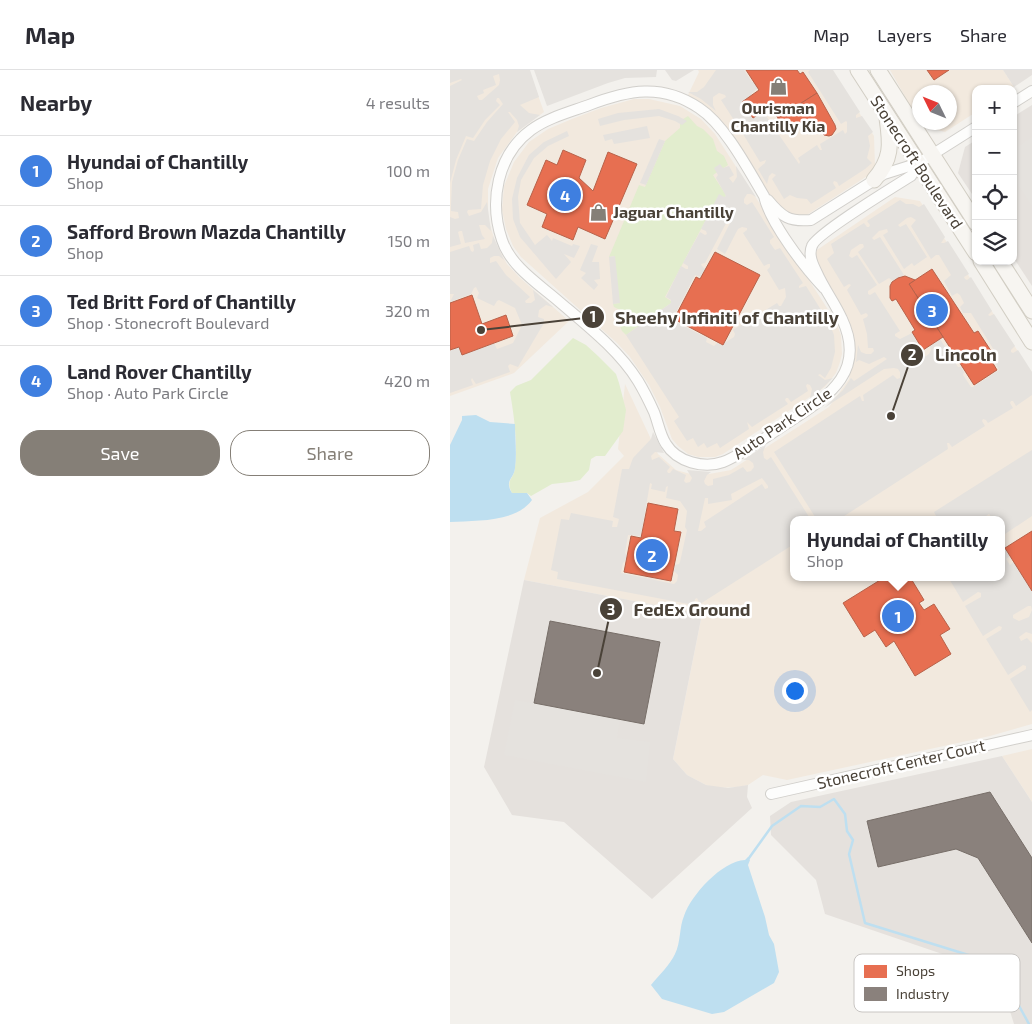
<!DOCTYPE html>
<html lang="en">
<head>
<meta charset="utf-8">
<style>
  :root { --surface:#fff; --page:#f2f2f3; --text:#2b2b33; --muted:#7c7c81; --line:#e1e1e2; --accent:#857f77 }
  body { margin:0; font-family:"Exo 2",sans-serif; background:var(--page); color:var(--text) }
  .controls { position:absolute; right:15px; top:15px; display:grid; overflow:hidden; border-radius:10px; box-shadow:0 1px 4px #0004 }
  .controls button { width:45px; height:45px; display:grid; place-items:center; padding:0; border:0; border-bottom:1px solid var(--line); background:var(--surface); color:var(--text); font:25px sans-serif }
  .compass { position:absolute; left:462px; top:15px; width:45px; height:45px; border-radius:50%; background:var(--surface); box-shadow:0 1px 4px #0004; rotate:313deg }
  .you { position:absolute; left:344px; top:620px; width:18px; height:18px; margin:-12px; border:4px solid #fff; border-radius:50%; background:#1a73e8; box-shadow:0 0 0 8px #1a73e833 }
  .badge { display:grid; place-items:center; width:32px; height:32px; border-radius:50%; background:var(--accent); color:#fff; font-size:16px; font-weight:700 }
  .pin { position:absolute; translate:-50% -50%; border:2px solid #fff; box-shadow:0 1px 5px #0006 }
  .popup { position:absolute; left:340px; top:446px; width:215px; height:65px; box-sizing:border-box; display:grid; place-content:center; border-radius:10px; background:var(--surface); filter:drop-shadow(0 1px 4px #0005); font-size:16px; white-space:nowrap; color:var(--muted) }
  .popup b { font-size:19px; color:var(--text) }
  .popup::after { content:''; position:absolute; left:50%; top:100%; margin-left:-10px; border:10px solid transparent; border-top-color:var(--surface) }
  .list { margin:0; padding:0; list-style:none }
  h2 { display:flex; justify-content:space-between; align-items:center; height:65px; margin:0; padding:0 20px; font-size:21px }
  h2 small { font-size:16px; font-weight:400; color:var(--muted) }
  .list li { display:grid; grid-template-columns:32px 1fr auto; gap:15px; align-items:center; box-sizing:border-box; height:70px; padding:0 20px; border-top:1px solid var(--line) }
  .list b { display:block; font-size:19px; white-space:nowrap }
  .list p { margin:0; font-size:16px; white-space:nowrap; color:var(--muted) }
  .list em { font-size:16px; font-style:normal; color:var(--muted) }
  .actions { display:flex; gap:10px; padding:15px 20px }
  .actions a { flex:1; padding:11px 0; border:1px solid var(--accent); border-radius:20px; text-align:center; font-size:18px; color:var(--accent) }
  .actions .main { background:var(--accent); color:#fff }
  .icon { flex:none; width:28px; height:28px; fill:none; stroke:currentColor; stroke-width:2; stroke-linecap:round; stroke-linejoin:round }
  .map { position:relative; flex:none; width:582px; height:954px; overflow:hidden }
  header { display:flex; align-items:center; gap:30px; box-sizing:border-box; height:70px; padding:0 25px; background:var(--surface); border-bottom:1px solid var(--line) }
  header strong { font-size:24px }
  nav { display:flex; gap:28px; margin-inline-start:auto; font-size:18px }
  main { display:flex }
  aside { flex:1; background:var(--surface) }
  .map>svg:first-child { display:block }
</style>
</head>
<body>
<header>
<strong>Map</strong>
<nav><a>Map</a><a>Layers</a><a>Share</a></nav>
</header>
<main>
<aside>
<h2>Nearby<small>4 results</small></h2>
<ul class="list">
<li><span class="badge" style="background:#3f7fe0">1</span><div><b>Hyundai of Chantilly</b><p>Shop</p></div><em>100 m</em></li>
<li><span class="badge" style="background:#3f7fe0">2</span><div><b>Safford Brown Mazda Chantilly</b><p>Shop</p></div><em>150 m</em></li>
<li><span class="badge" style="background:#3f7fe0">3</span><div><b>Ted Britt Ford of Chantilly</b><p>Shop · Stonecroft Boulevard</p></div><em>320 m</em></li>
<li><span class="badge" style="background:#3f7fe0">4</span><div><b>Land Rover Chantilly</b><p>Shop · Auto Park Circle</p></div><em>420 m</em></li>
</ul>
<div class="actions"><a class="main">Save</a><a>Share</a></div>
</aside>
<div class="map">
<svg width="582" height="954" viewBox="0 0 582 954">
  <rect width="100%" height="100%" fill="#f3f1ed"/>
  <!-- commercial -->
  <g fill="#f2e9de" fill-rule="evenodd">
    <polygon points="0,0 79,0 94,42 67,62 48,88 38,119 38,149 46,174 57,194 69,207 119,251 64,303 0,326"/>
    <polygon points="248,0 382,0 424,66 425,96 419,105 349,150 332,144 274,55 238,25 249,2"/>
    <polygon points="440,0 553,0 564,17 561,19 526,19 526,42 495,62 472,56 470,53 500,52 500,22 470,22 469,51"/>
    <polygon points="184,29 199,29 230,36 251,49 265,64 386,252 391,265 392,284 390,292 386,303 375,317 273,384 265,387 248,387 238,384 228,376 222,369 210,337 199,315 180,287 167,273 71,187 63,176 56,159 52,140 54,116 64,92 79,72 98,59 122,49 151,38"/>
    <path d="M 445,127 L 470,131 L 582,303 L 582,654 L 540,666 L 337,710 L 313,705 L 298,715 L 288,717 L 267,718 L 256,715 L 237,705 L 223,689 L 252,544 L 74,510 L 90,448 L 138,422 L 174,386 L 168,379 L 175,314 L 208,384 L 226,400 L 248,406 L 281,400 L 379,337 L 399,309 L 404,275 L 396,248 L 364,196 L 364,182 ZM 344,450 L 552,450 L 552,507 L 344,507 Z"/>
    <polygon points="582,679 582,732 552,686"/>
  </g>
  <!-- industrial -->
  <g fill="#e5e1dd">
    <polygon points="553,0 582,0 582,5 564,17"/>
    <polygon points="582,35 582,216 563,187 563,47"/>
    <polygon points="526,70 526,130 508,103 515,77"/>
    <polygon points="74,510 252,544 223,689 237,705 256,715 278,718 298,715 297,727 302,738 202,829 114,752 62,745 34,697"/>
    <polygon points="552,686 582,732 582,954 564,954 548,903 375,844 366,810 321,765 320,746 341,732"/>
  </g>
  <!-- green -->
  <g fill="#e2edce">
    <polygon points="238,46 247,56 253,59 263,69 267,81 274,86 278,95 263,105 276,125 274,129 268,127 215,227 221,231 221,233 176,265 172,261 170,256 174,250 172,241 164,237 163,234 169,233 164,186 159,187 189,115 195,117 215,71 230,58 230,51"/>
    <path d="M 123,268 L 136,275 L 148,286 L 166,304 L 169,313 L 176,340 L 173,361 L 155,386 L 146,386 L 141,389 L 139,400 L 130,410 L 120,412 L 102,414 L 81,426 L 77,423 L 62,423 C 55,410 64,409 65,398 C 68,373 64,346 60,322 L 66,316 L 81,310 Z"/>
  </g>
  <!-- parking -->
  <g fill="#e5e2de" fill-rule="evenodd">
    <path d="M 0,0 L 80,0 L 89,27 L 70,35 L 79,43 L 90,45 L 67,62 L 69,56 L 67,50 L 60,42 L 58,42 L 65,52 L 51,69 L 40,91 L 33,115 L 31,139 L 18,140 L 17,142 L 19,146 L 31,142 L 37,132 L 41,161 L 35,155 L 29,155 L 32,165 L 35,169 L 15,173 L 12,161 L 10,161 L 8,162 L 11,174 L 0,177 L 0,147 L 5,149 L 9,148 L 8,142 L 1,141 L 1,135 L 2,112 L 8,90 L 17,69 L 24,71 L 37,52 L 53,34 L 49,28 L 47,28 L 46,31 L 50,35 L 35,50 L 23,68 L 16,66 L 6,90 L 0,113 L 0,16 L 12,10 L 11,9 L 0,13 ZM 49,4 L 50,10 L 49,15 L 32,30 L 29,30 L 27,26 L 34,23 L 33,20 L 46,15 L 43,6 Z"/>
    <polygon points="84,0 207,0 206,7 175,8 158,13 97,36"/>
    <polygon points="215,0 244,0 226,11 222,10"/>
    <polygon points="266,0 294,0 302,12 304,11 308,18 301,24 349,94 350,92 348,88 367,75 370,80 372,80 370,74 393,60 395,64 397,62 397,52 396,51 391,54 358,2 360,0 383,0 410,42 406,45 406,48 412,46 423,62 418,66 420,76 417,88 422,93 415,99 389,116 387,112 384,111 383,113 386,118 361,134 357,129 347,128 340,125 334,129 322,109 326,105 322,103 319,106 317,114 308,99 315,93 316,90 310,92 293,64 297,59 295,58 291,61 271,30 276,27 275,25 269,23 263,27 263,35 266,41 251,29 238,22 247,22 254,17"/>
    <polygon points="209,39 228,46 237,51 232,55 225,51 209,46 174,50 150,56 148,49 168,43"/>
    <polygon points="197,56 200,68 164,74 162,69 155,71 153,65"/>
    <polygon points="117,61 119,66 98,76 84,88 71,110 68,127 70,153 85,175 97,165 102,171 103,168 122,176 123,174 130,176 124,188 114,184 121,192 106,209 70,167 63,149 62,129 67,108 79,85 94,72"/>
    <polygon points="582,67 582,136 563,107 563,80"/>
    <polygon points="209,69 215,71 196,115 190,113"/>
    <path d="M 270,94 L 273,98 L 279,96 L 284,105 L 279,108 L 283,113 L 287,107 L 286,96 L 306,127 L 301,124 L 297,124 L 294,129 L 294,133 L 297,135 L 302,132 L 324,167 L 320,170 L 320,173 L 325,180 L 330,178 L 353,213 L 349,216 L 349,218 L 356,216 L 378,251 L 374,253 L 374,256 L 380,255 L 384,265 L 385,282 L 381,298 L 375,308 L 370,304 L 368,305 L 375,310 L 383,308 L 367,323 L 360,328 L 362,319 L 360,315 L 357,314 L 356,316 L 358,321 L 341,332 L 338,328 L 336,328 L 335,330 L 338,334 L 302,357 L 297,352 L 299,359 L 270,378 L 267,373 L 257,378 L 254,373 L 248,377 L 243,368 L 237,371 L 224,351 L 229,347 L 176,265 L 221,233 L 221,230 L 216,227 L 231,196 L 236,199 L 238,199 L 238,196 L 233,193 L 250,162 L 255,165 L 257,164 L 256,161 L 251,159 L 269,124 L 274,127 L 276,126 L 266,108 L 268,105 L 264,98 ZM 281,137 L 284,139 L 285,143 L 267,179 L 275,184 L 288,159 L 292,157 L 297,158 L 297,160 L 293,163 L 314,196 L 318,194 L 320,194 L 320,197 L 317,200 L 329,220 L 335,218 L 336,227 L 331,236 L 329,236 L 327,233 L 283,260 L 285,264 L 284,267 L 271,275 L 267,273 L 264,276 L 256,272 L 257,268 L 222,250 L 245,205 L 251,207 L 255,199 L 252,196 L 251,194 L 255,193 L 282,142 L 279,140 Z"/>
    <path d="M 450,130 L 456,134 L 463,134 L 469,137 L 474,134 L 495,167 L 491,173 L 494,173 L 498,171 L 519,204 L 514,207 L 515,209 L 517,210 L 521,207 L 542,241 L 538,245 L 540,246 L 544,244 L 565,276 L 561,280 L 561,282 L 563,283 L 568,280 L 582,302 L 582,325 L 566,336 L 563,331 L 561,331 L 560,333 L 563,338 L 538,353 L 536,350 L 533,349 L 532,351 L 535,356 L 502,377 L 499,373 L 497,373 L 498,379 L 388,450 L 367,450 L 324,382 L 410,326 L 412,331 L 414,331 L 413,325 L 443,305 L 447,309 L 450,308 L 450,302 L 448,299 L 444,298 L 434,299 L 374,338 L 393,320 L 401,308 L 404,311 L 437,289 L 434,287 L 419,294 L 409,290 L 406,292 L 408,275 L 411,282 L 416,284 L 421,284 L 424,281 L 423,278 L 418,278 L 417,264 L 413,249 L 417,247 L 418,245 L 416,243 L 411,245 L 397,220 L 401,215 L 399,214 L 394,217 L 377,189 L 384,183 L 381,174 L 414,153 L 417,157 L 419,157 L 420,155 L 417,151 ZM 461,147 L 466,150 L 461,156 L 481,189 L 486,185 L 489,185 L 501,205 L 494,211 L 502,226 L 507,223 L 510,225 L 514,233 L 510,237 L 513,243 L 521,243 L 547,285 L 544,290 L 549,300 L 523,317 L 521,317 L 513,305 L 514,302 L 511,297 L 508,297 L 490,269 L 480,276 L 481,280 L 479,284 L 467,292 L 464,292 L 459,289 L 457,281 L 468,274 L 462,263 L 450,269 L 445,266 L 445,264 L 450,261 L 425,222 L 420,225 L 418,224 L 418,221 L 427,215 L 407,185 L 402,188 L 399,186 L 401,180 L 410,174 L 413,174 L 414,177 L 408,182 L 429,214 L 439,208 L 443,211 L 454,205 L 430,167 L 424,170 L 422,168 L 429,161 L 437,159 L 438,162 L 433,165 L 454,199 L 462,193 L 464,196 L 477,187 L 456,154 L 450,157 L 448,155 L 457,148 Z"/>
    <polygon points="43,166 54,190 49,186 44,186 40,188 40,193 46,191 56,205 80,227 75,231 76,233 81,233 85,230 83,220 103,237 96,235 89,240 88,247 94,249 94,253 68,297 60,294 58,296 60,302 26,314 22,308 21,310 23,315 0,323 0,279 9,275 44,273 47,279 63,273 72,255 65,238 49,230 47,231 44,236 27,228 29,223 26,217 24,218 21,224 0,232 4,224 0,224 0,182 19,176 21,181 23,182 24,180 23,175 29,173 31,179 37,178 42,173"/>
    <polygon points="141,174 148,176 142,192 149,192 150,209 144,210 148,215 144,220 131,208 136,203 130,200"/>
    <polygon points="165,186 170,233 163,234 159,187"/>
    <path d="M 203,362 L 214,383 L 205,382 L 201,386 L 202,390 L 209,387 L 220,397 L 217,401 L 218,403 L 220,403 L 223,399 L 236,405 L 234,411 L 236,413 L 240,412 L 242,408 L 237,400 L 261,402 L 257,405 L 254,411 L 255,414 L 258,416 L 263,415 L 263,409 L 279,405 L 293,397 L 297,402 L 301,401 L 304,397 L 303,393 L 299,390 L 293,390 L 316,375 L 313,382 L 314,388 L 317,390 L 321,387 L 361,450 L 344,450 L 344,474 L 250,534 L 247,528 L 245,529 L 244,535 L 107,509 L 108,502 L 101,500 L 111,449 L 119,450 L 121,443 L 163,451 L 162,457 L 167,457 L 169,449 L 163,447 L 172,399 L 179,399 L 183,388 L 201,369 ZM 312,408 L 318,416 L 318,418 L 315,419 L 312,414 L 254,452 L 256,457 L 251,461 L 248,461 L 255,428 L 258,428 L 258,434 L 282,430 L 281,424 ZM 200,413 L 202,414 L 201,419 L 215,422 L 216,417 L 218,416 L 216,428 L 230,431 L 237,441 L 235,457 L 237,460 L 230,492 L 229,494 L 225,495 L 224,501 L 228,505 L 227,511 L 224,514 L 171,503 L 173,493 L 175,491 L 177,485 L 175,483 L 178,465 L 191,466 Z"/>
    <polygon points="582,380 582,446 552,466 552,450 544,450 539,444 536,446 539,450 523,450 524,447 522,446 515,450 488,450 484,442"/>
    <path d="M 552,470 L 561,485 L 556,489 L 560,495 L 564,492 L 582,520 L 582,564 L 576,562 L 569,567 L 571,571 L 577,568 L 582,573 L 582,640 L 580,642 L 560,609 L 576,599 L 576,596 L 573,595 L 558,605 L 536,569 L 551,560 L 552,557 L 549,556 L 533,566 L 515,536 L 531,527 L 531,523 L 528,522 L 513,532 L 498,507 L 552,507 ZM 578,536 L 581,536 L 582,540 L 579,547 L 569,551 L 563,548 L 563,545 Z"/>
    <polygon points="65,630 170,649 167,668 200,672 196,712 54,685"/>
  </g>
  <!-- water -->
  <g fill="#bedff0">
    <path d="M 26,345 L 40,352 L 65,354 C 65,368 67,384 65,398 C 64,409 54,410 62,423 L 77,423 L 82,430 C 65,453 26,450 0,452 L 0,375 L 12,350 L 12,346 Z"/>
    <path d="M 298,787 L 300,790 L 298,795 L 315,847 L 319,865 L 324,874 L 329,902 L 324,913 L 274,942 L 262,944 L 212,929 L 201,915 C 209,905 220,895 225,884 C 231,872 229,858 234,846 C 241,825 272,791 295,790 Z"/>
  </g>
  <!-- shops -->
  <g fill="#e76f51" stroke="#b8624a">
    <polygon points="296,0 347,0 350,4 353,2 367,23 328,48 320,37 303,48 292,32 309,20"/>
    <polygon points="477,0 499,0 484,10"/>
    <polygon points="367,23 385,55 386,59 382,65 379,66 374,65 365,55 356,52 347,53 334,60 328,60 326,59 325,54 328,48"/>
    <polygon points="113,80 136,90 129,108 143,121 158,82 187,94 155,169 128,157 123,170 92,157 97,144 77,135 96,90 107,95"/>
    <polygon points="265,182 310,205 273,275 224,249 246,207 250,209"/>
    <polygon points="482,199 524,263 528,261 545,287 541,290 547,300 524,315 459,214"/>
    <polygon points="455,206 465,210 459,214 493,267 473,280 462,262 465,260 446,229 442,231 440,228 440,216 442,212 448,208"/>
    <polygon points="22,225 32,254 56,245 63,266 12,285 9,277 0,280 0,233"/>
    <polygon points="198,433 228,439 224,461 231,462 221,511 174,502 181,466 191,468"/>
    <polygon points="582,461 582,521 555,478"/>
    <polygon points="435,507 460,507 474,530 469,533 474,540 484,534 500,559 490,565 501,584 465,606 444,571 436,577 425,560 414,567 393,533"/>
  </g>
  <!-- industry -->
  <g fill="#8a817c" stroke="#776e68">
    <polygon points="100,551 210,572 194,654 84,633"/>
    <polygon points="540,722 582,788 582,873 528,788 506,779 428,797 417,751"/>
  </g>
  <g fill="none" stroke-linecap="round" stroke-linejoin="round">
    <!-- stream -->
    <polyline stroke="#bedff0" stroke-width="2.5" points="299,788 322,756 351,736 370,737 384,729 395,744 397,761 403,770 399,784 415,853 554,896 568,934 579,954"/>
    <defs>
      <g id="minor">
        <polyline points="563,33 582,21"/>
        <path d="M 318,130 C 332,147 339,152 361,150 L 434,104 L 469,93 L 526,57"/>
        <path d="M 374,218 C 355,198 320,153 314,126 C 298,99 275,55 249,38 C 212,13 178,20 139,35 C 120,42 97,48 81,60 C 47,85 39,132 52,170 C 60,195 87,213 106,229 C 135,254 168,279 188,311 C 194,321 199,331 204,342 C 208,352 210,365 216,374 C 227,392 254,399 273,392 C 294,384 323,362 342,350 C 381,325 416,300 392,249 C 385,233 374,219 367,203 C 363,195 358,185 362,176 C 366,164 445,116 461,106 L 469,93"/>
        <polyline points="321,724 582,665"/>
      </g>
      <g id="secondary">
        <polyline points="408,0 526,183"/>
        <polyline points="428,0 526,153"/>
        <path d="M 424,110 C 442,89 441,75 437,48"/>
        <polyline points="531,191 582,272"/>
        <polyline points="550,191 582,241"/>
      </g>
    </defs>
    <!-- minor casing -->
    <use href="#minor" stroke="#d1cfcb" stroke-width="12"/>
    <!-- secondary casing -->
    <use href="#secondary" stroke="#d2cec4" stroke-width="17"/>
    <!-- minor -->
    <use href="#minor" stroke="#fdfdfc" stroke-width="10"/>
    <!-- secondary -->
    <use href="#secondary" stroke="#f7f5f1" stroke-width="15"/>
  </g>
  <!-- icons -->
  <defs>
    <symbol id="shop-bare" viewBox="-9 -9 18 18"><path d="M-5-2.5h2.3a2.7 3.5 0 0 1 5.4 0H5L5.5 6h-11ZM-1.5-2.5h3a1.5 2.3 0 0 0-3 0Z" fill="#857f77" stroke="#fff" stroke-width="2.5" paint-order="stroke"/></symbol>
  </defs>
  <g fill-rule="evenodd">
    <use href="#shop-bare" x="316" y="4" width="25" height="25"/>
    <use href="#shop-bare" x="136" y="130" width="25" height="25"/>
  </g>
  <g text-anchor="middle" stroke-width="5" stroke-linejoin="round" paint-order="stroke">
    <!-- poi labels -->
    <g font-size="16" font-weight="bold" fill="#4a4238" stroke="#fff">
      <text x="328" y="44">Ourisman<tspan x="328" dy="18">Chantilly Kia</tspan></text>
      <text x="163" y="148" text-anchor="start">Jaguar Chantilly</text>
    </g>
    <!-- street labels -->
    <g font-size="16" fill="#4a4238" stroke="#fff">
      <text transform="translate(467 92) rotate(57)" y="6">Stonecroft Boulevard</text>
      <text transform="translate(332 353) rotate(-34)" y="6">Auto Park Circle</text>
      <text transform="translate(451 694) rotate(-13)" y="6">Stonecroft Center Court</text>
    </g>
  </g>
  <!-- legend -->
  <rect x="404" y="884" width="166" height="58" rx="8" fill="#fff" stroke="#c9c6c3" stroke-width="1"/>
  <rect x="414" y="895" width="23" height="13" fill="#e76f51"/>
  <rect x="414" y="917" width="23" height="14" fill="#8a817c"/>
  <g font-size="14" fill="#4a4238">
    <text x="446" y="906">Shops</text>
    <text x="446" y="929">Industry</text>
  </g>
  <!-- callouts -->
  <path fill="none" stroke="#4a4238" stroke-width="2" d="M31 260L143 247M441 346L462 285M147 603L161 539"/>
  <g fill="#4a4238" stroke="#fff" stroke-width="2">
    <circle cx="31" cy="260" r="5"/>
    <circle cx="441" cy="346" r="5"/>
    <circle cx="147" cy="603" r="5"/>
    <circle cx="143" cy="247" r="12"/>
    <circle cx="462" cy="285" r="12"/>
    <circle cx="161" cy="539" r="12"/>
  </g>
  <g font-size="15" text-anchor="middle" font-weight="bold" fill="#fff">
    <text x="143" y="252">1</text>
    <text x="462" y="290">2</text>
    <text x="161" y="545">3</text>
  </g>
  <g font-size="18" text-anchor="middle" font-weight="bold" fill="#4a4238" stroke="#fff" stroke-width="5" stroke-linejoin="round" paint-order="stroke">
    <text x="277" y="254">Sheehy Infiniti of Chantilly</text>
    <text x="516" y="291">Lincoln</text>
    <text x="242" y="546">FedEx Ground</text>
  </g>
</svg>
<div class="controls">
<button>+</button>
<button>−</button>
<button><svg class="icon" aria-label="locate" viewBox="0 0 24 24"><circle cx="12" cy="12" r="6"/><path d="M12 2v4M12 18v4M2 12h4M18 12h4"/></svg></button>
<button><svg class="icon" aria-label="layers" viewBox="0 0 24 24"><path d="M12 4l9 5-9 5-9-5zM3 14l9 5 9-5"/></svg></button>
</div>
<svg class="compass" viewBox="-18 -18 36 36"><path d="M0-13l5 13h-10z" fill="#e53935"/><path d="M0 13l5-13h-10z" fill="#7c7c81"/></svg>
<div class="you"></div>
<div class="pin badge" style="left:448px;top:546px;background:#3f7fe0">1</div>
<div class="popup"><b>Hyundai of Chantilly</b>Shop</div>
<div class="pin badge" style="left:202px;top:485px;background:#3f7fe0">2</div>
<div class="pin badge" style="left:482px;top:240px;background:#3f7fe0">3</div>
<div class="pin badge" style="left:115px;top:125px;background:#3f7fe0">4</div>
</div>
</main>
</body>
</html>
